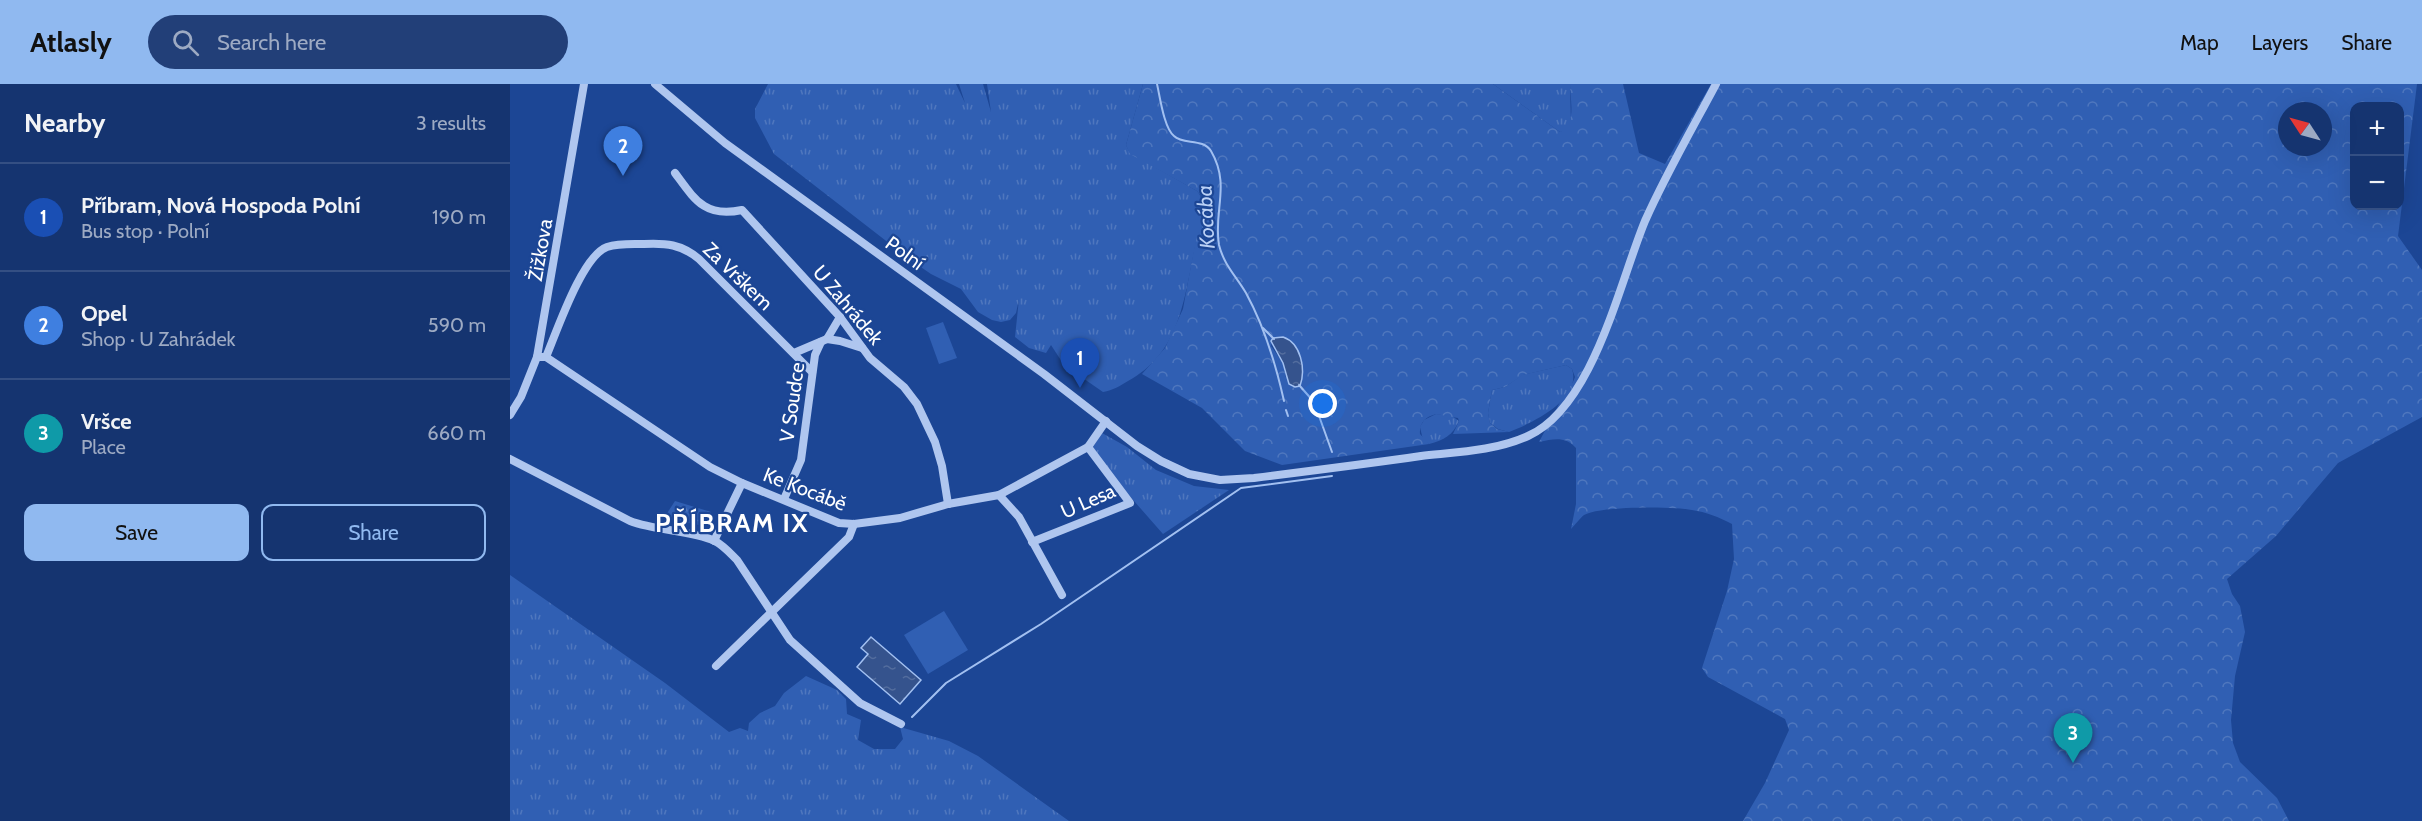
<!DOCTYPE html>
<html lang="en">
<head>
<meta charset="utf-8">
<style>
  :root { --surface:#153470; --page:#223f78; --text:#f1f3f6; --muted:#9daac3; --line:#344f83; --accent:#90b9f0 }
  body { margin:0; font-family:Cabin,sans-serif; background:var(--page); color:var(--text) }
  .controls { position:absolute; right:18px; top:18px; display:grid; overflow:hidden; border-radius:12px; box-shadow:0 6px 24px #0002 }
  .controls button { width:54px; height:54px; display:grid; place-items:center; padding:0; border:0; border-bottom:2px solid var(--line); background:var(--surface); color:var(--text); font:30px sans-serif }
  .compass { position:absolute; left:1768px; top:18px; width:54px; height:54px; border-radius:50%; background:var(--surface); box-shadow:0 6px 24px #0002; rotate:306deg }
  .you { position:absolute; left:813px; top:320px; width:21px; height:21px; margin:-15px; border:4px solid #fff; border-radius:50%; background:#1a73e8; box-shadow:0 0 0 9px #1a73e833 }
  .badge { display:grid; place-items:center; width:39px; height:39px; border-radius:50%; background:var(--accent); color:#fff; font-size:20px; font-weight:700 }
  .pin { position:absolute; translate:-50% -50px; filter:drop-shadow(0 2px 3px #0008) }
  .pin::after { content:''; position:absolute; top:32px; width:21px; height:18px; background:inherit; clip-path:polygon(0 0,100% 0,50% 100%) }
  .list { margin:0; padding:0; list-style:none }
  h2 { display:flex; justify-content:space-between; align-items:center; height:78px; margin:0; padding:0 24px; font-size:26px }
  h2 small { font-size:20px; font-weight:400; color:var(--muted) }
  .list li { display:grid; grid-template-columns:39px 1fr auto; gap:18px; align-items:center; box-sizing:border-box; height:108px; padding:0 24px; border-top:2px solid var(--line) }
  .list b { display:block; font-size:22px; white-space:nowrap }
  .list p { margin:0; font-size:20px; white-space:nowrap; color:var(--muted) }
  .list em { font-size:20px; font-style:normal; color:var(--muted) }
  .actions { display:flex; gap:12px; padding:18px 24px }
  .actions a { flex:1; padding:14px 0; border:2px solid var(--accent); border-radius:12px; text-align:center; font-size:21px; color:var(--accent) }
  .actions .main { background:var(--accent); color:#111 }
  .icon { flex:none; width:33px; height:33px; fill:none; stroke:currentColor; stroke-width:2; stroke-linecap:round; stroke-linejoin:round }
  .map { position:relative; flex:none; width:1912px; height:737px; overflow:hidden }
  header { display:flex; align-items:center; gap:36px; box-sizing:border-box; height:84px; padding:0 30px; background:var(--accent); color:#111 }
  header strong { font-size:28px }
  nav { display:flex; gap:33px; margin-inline-start:auto; font-size:21px }
  .search { width:420px; height:54px; background:var(--page); display:flex; align-items:center; gap:15px; box-sizing:border-box; padding:0 21px; border-radius:33px; color:var(--muted); font-size:22px }
  main { display:flex }
  aside { flex:1; background:var(--surface) }
  .map>svg:first-child { display:block }
</style>
</head>
<body>
<header>
<strong>Atlasly</strong>
<div class="search"><svg class="icon" aria-label="search" viewBox="0 0 24 24"><circle cx="10" cy="10" r="6"/><path d="M15 15l6 6"/></svg>Search here</div>
<nav><a>Map</a><a>Layers</a><a>Share</a></nav>
</header>
<main>
<aside>
<h2>Nearby<small>3 results</small></h2>
<ul class="list">
<li><span class="badge" style="background:#1a4fb4">1</span><div><b>Příbram, Nová Hospoda Polní</b><p>Bus stop · Polní</p></div><em>190 m</em></li>
<li><span class="badge" style="background:#3f7fe0">2</span><div><b>Opel</b><p>Shop · U Zahrádek</p></div><em>590 m</em></li>
<li><span class="badge" style="background:#0f9aa8">3</span><div><b>Vršce</b><p>Place</p></div><em>660 m</em></li>
</ul>
<div class="actions"><a class="main">Save</a><a>Share</a></div>
</aside>
<div class="map">
<svg width="1912" height="737" viewBox="0 0 1912 737">
  <defs>
    <pattern id="grass-tufts" width="24" height="20" patternUnits="userSpaceOnUse" patternTransform="scale(1.5)"><rect width="24" height="20" fill="#305fb3"/><path d="M3 7l-1-3M5 7V3M7 7l1-3M15 17l-1-3M17 17v-4M19 17l1-3" fill="none" stroke="#4f77be"/></pattern>
    <pattern id="forest-crowns" width="20" height="18" patternUnits="userSpaceOnUse" patternTransform="scale(1.5)"><rect width="20" height="18" fill="#305fb3"/><path d="M2 6a3 3 0 1 1 6 0M12 15a3 3 0 1 1 6 0" fill="none" stroke="#4f77be"/></pattern>
    <pattern id="water-ripples" width="26" height="14" patternUnits="userSpaceOnUse" patternTransform="scale(1.5)"><rect width="26" height="14" fill="#35538d"/><path d="M2 4q2-2 4 0t4 0M15 11q2-2 4 0t4 0" fill="none" stroke="#536d9e"/></pattern>
  </defs>
  <rect width="100%" height="100%" fill="#1c4695"/>
  <!-- grass -->
  <g fill="url(#grass-tufts)">
    <path d="M 258,0 L 446,0 L 455,19 L 449,0 L 473,0 L 481,28 L 477,0 L 633,0 L 616,61 L 620,69 L 687,107 C 702,127 689,140 685,163 C 674,215 670,269 618,297 C 610,302 603,306 593,308 L 554,281 L 541,261 L 536,269 L 519,264 L 505,253 L 509,215 L 506,229 L 500,236 L 491,238 L 482,236 L 468,228 L 451,205 L 421,190 L 402,177 L 264,70 L 245,34 L 245,25 Z"/>
    <polygon points="983,0 1060,0 1061,39 1055,47 1050,48"/>
    <path d="M 1056,281 L 1062,285 C 1072,316 1022,339 999,348 L 988,345 L 980,339 L 978,329 L 982,306 L 995,303 L 1012,291 Z"/>
    <path d="M 926,330 L 942,332 L 949,337 C 943,351 934,356 919,360 L 913,356 L 910,343 L 914,336 Z"/>
    <polygon points="592,349 617,363 646,386 684,402 719,406 653,450 603,393 583,363"/>
    <polygon points="0,491 155,599 219,648 230,644 238,647 239,639 250,629 265,622 274,609 296,592 327,606 336,615 337,630 351,636 348,656 364,665 385,665 393,655 390,643 439,657 468,672 559,737 0,737"/>
  </g>
  <!-- forest -->
  <g fill="url(#forest-crowns)" fill-rule="evenodd">
    <path d="M 633,0 L 983,0 L 1050,48 C 1067,43 1060,14 1060,0 L 1113,0 L 1129,69 L 1155,80 L 1201,0 L 1907,0 L 1888,152 L 1912,186 L 1912,333 L 1828,379 L 1766,452 L 1717,495 L 1722,510 L 1730,522 L 1735,548 L 1725,592 L 1721,636 L 1723,659 L 1730,678 L 1767,714 L 1779,737 L 1233,737 L 1255,699 L 1279,646 L 1275,635 L 1198,593 L 1192,584 L 1217,507 L 1224,475 L 1222,440 C 1209,433 1196,428 1182,426 C 1164,422 1089,422 1074,431 C 1070,434 1065,441 1061,445 L 1066,420 L 1066,364 C 1055,352 1044,355 1029,358 L 1050,318 L 1063,298 L 1065,293 L 1062,285 L 1056,281 L 1013,291 L 995,303 L 982,306 L 978,329 L 980,339 L 987,345 L 999,348 L 943,350 L 949,337 L 948,334 L 926,330 C 915,333 909,339 910,350 L 919,360 L 772,381 L 735,367 L 692,324 L 632,290 L 655,264 L 673,225 L 685,160 L 695,124 L 695,117 L 687,107 L 620,70 L 616,61 ZM 1844,22 L 1890,22 L 1890,122 L 1844,122 ZM 1777,27 L 1813,27 L 1813,63 L 1777,63 ZM 773,253 L 778,255 L 776,294 L 773,279 L 761,262 L 763,254 Z"/>
    <polygon points="165,417 201,428 194,442 154,434"/>
  </g>
  <!-- pitch -->
  <g fill="#305fb3">
    <polygon points="433,238 447,274 429,280 416,244"/>
    <polygon points="434,527 458,566 418,590 394,551"/>
  </g>
  <!-- water -->
  <g fill="url(#water-ripples)" stroke="#a2c0f1" stroke-width="1.5">
    <path d="M 773,253 C 791,259 796,285 790,302 L 785,303 L 779,300 L 773,279 L 761,257 L 763,254 Z"/>
    <polygon points="361,553 411,596 390,620 347,583 358,570 351,564"/>
  </g>
  <g fill="none" stroke-linecap="round" stroke-linejoin="round">
    <!-- stream -->
    <g stroke="#a2c0f1" stroke-width="2">
      <path d="M 647,0 C 650,13 654,44 664,52 C 673,61 693,54 701,67 C 721,101 703,128 709,161 C 714,181 726,192 736,209 C 754,242 766,281 774,317"/>
      <polyline points="753,244 764,255"/>
      <polyline points="789,301 804,318 822,368"/>
      <polyline points="776,326 778,332"/>
      <polyline points="402,633 436,599 531,540 731,404 822,392"/>
    </g>
    <!-- minor -->
    <g stroke="#afc6ef" stroke-width="8">
      <path d="M 145,0 L 215,59 L 534,290 L 627,362 L 651,377 L 679,390 L 710,396 L 744,394 C 800,387 856,380 911,372 C 947,368 985,367 1018,352 C 1083,323 1109,200 1135,137 C 1156,90 1182,45 1206,0"/>
      <path d="M 165,89 C 185,116 195,134 232,126 L 330,233 L 360,274 L 394,303 L 407,320 L 425,358 L 432,382 L 438,420"/>
      <polyline points="317,255 330,257 352,264"/>
      <polyline points="284,269 317,255 330,233"/>
      <polyline points="27,273 36,273 200,383 232,399 329,439 344,440 390,434 438,420 489,411 578,363 596,337"/>
      <path d="M 36,273 C 47,247 72,172 97,163 C 109,159 122,160 134,160 C 156,159 171,160 189,175 L 302,288"/>
      <polyline points="0,331 11,313 27,273 74,0"/>
      <path d="M 0,375 L 120,437 C 146,447 180,446 205,457 C 214,462 220,469 227,476 L 280,556 L 350,619 L 391,640"/>
      <polyline points="489,411 509,433 552,511"/>
      <polyline points="274,415 291,376 305,271 311,258"/>
      <polyline points="204,457 232,399"/>
      <polyline points="522,458 620,419 578,363"/>
      <polyline points="206,582 339,453 344,440"/>
    </g>
  </g>
  <g text-anchor="middle" stroke-width="4.5" stroke-linejoin="round" paint-order="stroke">
    <!-- street labels -->
    <g font-size="20" fill="#fff" stroke="#1c4695">
      <text transform="translate(30 166) rotate(-80)" y="7">Žižkova</text>
      <text transform="translate(395 169) rotate(36)" y="7">Polní</text>
      <text transform="translate(228 192) rotate(44)" y="7">Za Vrškem</text>
      <text transform="translate(338 221) rotate(50)" y="7">U Zahrádek</text>
      <text transform="translate(282 318) rotate(-82)" y="7">V Soudce</text>
      <text transform="translate(295 405) rotate(21)" y="7">Ke Kocábě</text>
      <text transform="translate(578 417) rotate(-24)" y="7">U Lesa</text>
    </g>
    <!-- water labels -->
    <g font-size="21" font-style="italic" fill="#bbd1f6" stroke="#1c4695">
      <text transform="translate(696 133) rotate(-93)" y="7">Kocába</text>
    </g>
    <!-- district labels -->
    <g font-size="26" font-weight="bold" letter-spacing="1.5" fill="#fff" stroke="#1c4695">
      <text x="222" y="448">PŘÍBRAM IX</text>
    </g>
  </g>
</svg>
<div class="controls">
<button>+</button>
<button>−</button>
</div>
<svg class="compass" viewBox="-18 -18 36 36"><path d="M0-13l5 13h-10z" fill="#e53935"/><path d="M0 13l5-13h-10z" fill="#9daac3"/></svg>
<div class="you"></div>
<div class="pin badge" style="left:570px;top:304px;background:#1a4fb4">1</div>
<div class="pin badge" style="left:113px;top:92px;background:#3f7fe0">2</div>
<div class="pin badge" style="left:1563px;top:679px;background:#0f9aa8">3</div>
</div>
</main>
</body>
</html>
